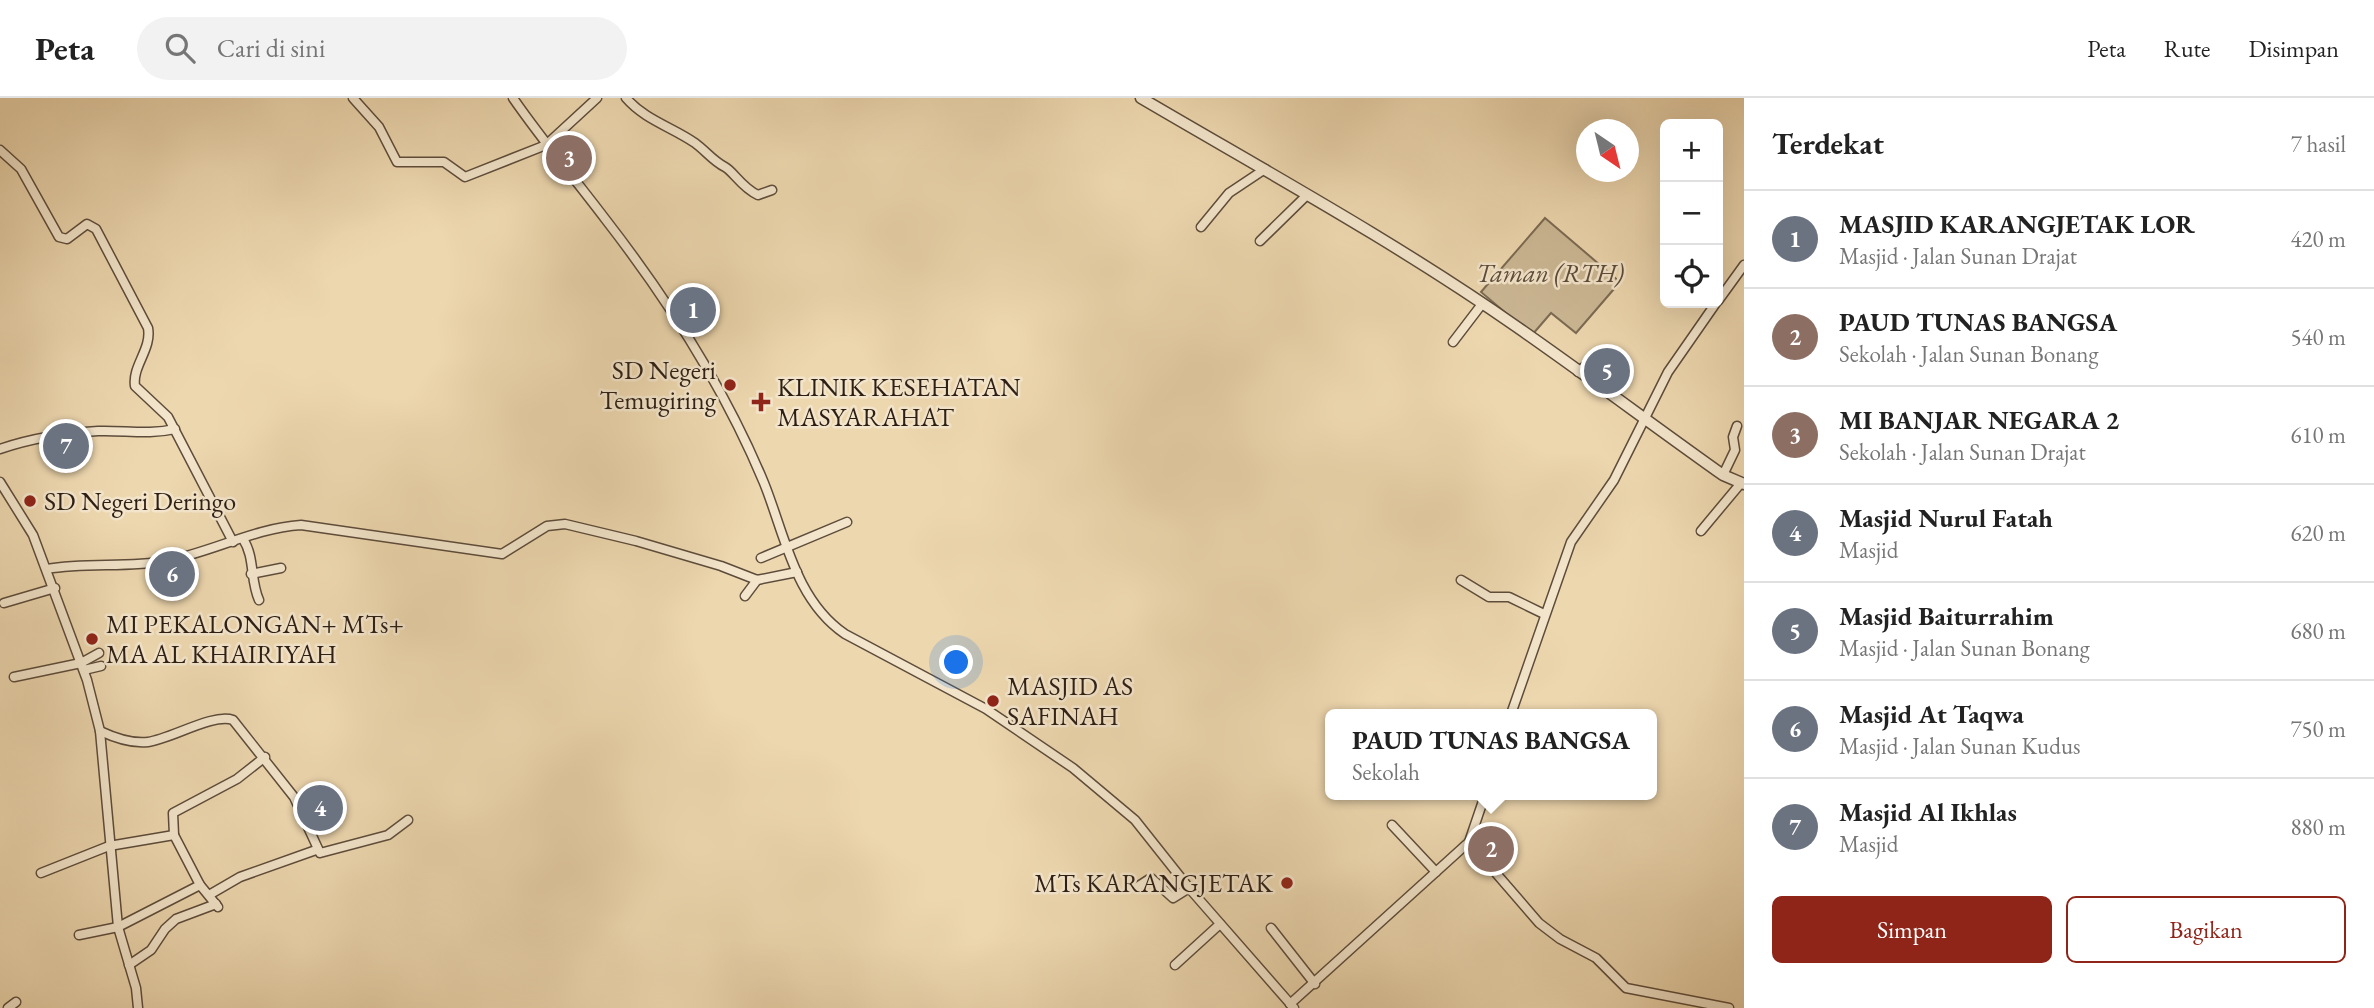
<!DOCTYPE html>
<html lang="id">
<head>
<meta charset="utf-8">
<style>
  :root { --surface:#fff; --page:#f2f2f2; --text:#222; --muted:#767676; --line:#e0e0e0; --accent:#8f2418 }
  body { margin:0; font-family:"EB Garamond",serif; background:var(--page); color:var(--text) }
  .controls { position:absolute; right:21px; top:21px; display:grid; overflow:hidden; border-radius:10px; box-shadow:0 7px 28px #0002 }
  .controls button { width:63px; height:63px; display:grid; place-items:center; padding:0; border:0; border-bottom:2px solid var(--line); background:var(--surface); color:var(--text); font:35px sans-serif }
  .compass { position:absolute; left:1576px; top:21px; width:63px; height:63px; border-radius:50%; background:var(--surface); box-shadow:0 7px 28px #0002; rotate:145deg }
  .you { position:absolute; left:957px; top:565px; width:24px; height:24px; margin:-18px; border:5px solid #fff; border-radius:50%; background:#1a73e8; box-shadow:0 0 0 10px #1a73e833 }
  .badge { display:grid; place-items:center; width:46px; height:46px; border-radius:50%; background:var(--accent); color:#fff; font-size:23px; font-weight:700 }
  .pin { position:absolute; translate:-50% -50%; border:4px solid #fff; box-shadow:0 2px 7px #0006 }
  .popup { position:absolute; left:1325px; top:611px; width:332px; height:91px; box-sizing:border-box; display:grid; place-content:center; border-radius:10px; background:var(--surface); filter:drop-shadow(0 2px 5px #0005); font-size:23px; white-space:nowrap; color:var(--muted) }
  .popup b { font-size:26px; color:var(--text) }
  .popup::after { content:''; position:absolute; left:50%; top:100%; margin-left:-14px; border:14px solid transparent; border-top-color:var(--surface) }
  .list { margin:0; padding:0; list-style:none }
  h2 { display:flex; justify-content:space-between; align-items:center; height:91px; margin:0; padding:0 28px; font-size:30px }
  h2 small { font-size:23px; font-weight:400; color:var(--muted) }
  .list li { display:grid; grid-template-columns:46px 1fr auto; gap:21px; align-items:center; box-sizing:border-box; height:98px; padding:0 28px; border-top:2px solid var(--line) }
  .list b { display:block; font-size:26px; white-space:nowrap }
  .list p { margin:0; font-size:23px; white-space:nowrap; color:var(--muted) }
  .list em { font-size:23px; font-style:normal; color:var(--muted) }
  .actions { display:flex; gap:14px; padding:21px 28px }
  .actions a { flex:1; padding:16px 0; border:2px solid var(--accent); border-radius:10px; text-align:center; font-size:24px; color:var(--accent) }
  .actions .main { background:var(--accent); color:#fff }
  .icon { flex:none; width:38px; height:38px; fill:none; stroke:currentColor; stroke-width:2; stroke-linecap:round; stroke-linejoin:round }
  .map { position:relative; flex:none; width:1744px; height:910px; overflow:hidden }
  header { display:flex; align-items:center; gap:42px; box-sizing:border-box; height:98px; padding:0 35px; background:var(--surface); border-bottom:2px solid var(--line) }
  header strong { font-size:33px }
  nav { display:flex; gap:38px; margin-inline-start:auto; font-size:24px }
  .search { width:490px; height:63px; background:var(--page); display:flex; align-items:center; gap:18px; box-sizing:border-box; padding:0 24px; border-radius:38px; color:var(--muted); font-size:26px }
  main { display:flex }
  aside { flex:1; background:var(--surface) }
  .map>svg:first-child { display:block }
</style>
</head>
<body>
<header>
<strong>Peta</strong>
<div class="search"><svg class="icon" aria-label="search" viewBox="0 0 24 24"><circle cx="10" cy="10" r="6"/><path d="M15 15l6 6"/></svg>Cari di sini</div>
<nav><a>Peta</a><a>Rute</a><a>Disimpan</a></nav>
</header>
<main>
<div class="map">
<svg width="1744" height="910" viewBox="0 0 1744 910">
  <rect width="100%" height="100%" fill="#edd7af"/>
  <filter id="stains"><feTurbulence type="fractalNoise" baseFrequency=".00286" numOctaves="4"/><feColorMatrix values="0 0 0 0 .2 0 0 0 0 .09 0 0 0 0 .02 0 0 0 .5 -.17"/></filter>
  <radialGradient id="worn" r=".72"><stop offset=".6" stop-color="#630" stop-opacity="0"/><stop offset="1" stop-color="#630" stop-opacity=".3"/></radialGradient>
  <!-- green -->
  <polygon fill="#ccb895" stroke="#7c6b54" stroke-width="2" points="1545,120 1620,184 1576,235 1551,215 1532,237 1481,194"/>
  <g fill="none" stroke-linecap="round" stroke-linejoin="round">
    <defs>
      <g id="minor">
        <polyline points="353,0 379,29 397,64 444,64 465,79 546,47 597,0"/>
        <path d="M 513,0 C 542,42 575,81 606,122 C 668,202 725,291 764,385 C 785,437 795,502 845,536 L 986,611 L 1073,670 L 1135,722 L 1189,790 L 1294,910"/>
        <path d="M 626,0 C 645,22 672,29 695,45 C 706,53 713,63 725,69 C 733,73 742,90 758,97 L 772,92"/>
        <path d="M 0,52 L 21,71 L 59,139 L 67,141 L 87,126 L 96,131 L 148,230 C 152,251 132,268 135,288 L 168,319 L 233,444"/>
        <polyline points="1201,129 1229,95 1265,71"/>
        <polyline points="1260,143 1307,97"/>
        <polyline points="1718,203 1744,167"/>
        <polyline points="1453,244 1482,206"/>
        <polyline points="1578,274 1596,259 1618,255"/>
        <path d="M 0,351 C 32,340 63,335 98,333 C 124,332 149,337 175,331"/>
        <polyline points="1723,377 1735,352 1733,339 1737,328"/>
        <polyline points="0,384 33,437 87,582 100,633 118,829 136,890 138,910"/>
        <polyline points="1701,433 1741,385"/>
        <path d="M 243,441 C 255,459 250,482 259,502"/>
        <polyline points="761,460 847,424"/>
        <path d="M 47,471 C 86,464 127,470 166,463 C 212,454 255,430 301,427 L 502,456 L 547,428 L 565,426 L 636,443 L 721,468 L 757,482 L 797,474"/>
        <polyline points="251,476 281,470"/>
        <polyline points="1461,482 1489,499 1509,499 1544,516"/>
        <polyline points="745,498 757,482"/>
        <polyline points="4,505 55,490"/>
        <polyline points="84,572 101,568"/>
        <polyline points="14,579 81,565 99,555"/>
        <polyline points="1511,616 1571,444 1614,382 1668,274 1716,205"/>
        <path d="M 100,633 C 115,640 131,646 148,644 C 171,641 213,615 233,622 L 294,699 L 320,755 L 388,737 L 408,722"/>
        <polyline points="1392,727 1436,774"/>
        <polyline points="174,737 173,715 237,681 265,659"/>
        <polyline points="1469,744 1539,825 1560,841 1596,860 1626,890 1729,910"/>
        <polyline points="41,775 109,748 174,737 200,787 218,809"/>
        <polyline points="1137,789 1151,780 1173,800 1189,790"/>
        <polyline points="209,797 240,779 316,752"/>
        <polyline points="1271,830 1315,886"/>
        <polyline points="79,837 118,829 200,787"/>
        <polyline points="129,867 151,852 165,831 176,821 216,806"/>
        <polyline points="1175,867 1220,826"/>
        <polyline points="1290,906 1469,744 1485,697"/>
        <polyline points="8,910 16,904"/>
      </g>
      <path id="tertiary" d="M 1141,0 C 1267,74 1397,145 1517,229 C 1586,277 1654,328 1723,377 L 1744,386"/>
    </defs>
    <!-- minor casing -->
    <use href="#minor" stroke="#5d4c3b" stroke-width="11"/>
    <!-- tertiary casing -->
    <use href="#tertiary" stroke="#5d4c3b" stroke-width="13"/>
    <!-- minor -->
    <use href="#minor" stroke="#f3e5cb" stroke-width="8"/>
    <!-- tertiary -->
    <use href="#tertiary" stroke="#f3e5cb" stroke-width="10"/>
  </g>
  <!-- markers -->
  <g fill="#8f2418" stroke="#f3e5cb" stroke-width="2.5">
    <circle cx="730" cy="287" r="7"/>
    <path d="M757.5 293.5h7v7h7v7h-7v7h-7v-7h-7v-7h7z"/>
    <circle cx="30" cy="403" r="7"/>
    <circle cx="92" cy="541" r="7"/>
    <circle cx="993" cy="603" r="7"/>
    <circle cx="1287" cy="785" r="7"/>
  </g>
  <g text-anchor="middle" stroke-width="5" stroke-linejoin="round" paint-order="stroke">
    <!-- park labels -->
    <g font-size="26" font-style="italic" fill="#5d4c3b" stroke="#f3e5cb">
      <text x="1550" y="184">Taman (RTH)</text>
    </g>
    <!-- poi labels -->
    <g font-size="26" fill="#2d1e14" stroke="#f3e5cb" text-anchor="start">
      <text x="716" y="281" text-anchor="end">SD Negeri<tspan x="716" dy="30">Temugiring</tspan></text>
      <text x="777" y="298">KLINIK KESEHATAN<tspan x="777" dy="30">MASYARAHAT</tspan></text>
      <text x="44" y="412">SD Negeri Deringo</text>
      <text x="106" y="535">MI PEKALONGAN+ MTs+<tspan x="106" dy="30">MA AL KHAIRIYAH</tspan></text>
      <text x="1007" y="597">MASJID AS<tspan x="1007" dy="30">SAFINAH</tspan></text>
      <text x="1273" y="794" text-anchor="end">MTs KARANGJETAK</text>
    </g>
  </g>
  <rect width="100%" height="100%" filter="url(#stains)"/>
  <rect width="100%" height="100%" fill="url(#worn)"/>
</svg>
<div class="controls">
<button>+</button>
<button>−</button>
<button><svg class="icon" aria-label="locate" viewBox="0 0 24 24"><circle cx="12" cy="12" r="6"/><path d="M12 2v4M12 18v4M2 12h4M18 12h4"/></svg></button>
</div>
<svg class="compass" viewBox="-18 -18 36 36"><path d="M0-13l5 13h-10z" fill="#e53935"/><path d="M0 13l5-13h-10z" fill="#767676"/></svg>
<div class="you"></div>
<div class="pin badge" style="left:693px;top:212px;background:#6b7280">1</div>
<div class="pin badge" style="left:1491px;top:751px;background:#8d6e63">2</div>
<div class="popup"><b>PAUD TUNAS BANGSA</b>Sekolah</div>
<div class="pin badge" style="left:569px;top:60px;background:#8d6e63">3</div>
<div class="pin badge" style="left:320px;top:710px;background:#6b7280">4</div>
<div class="pin badge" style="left:1607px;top:273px;background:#6b7280">5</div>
<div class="pin badge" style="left:172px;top:476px;background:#6b7280">6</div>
<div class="pin badge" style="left:66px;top:348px;background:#6b7280">7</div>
</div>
<aside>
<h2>Terdekat<small>7 hasil</small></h2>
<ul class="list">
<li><span class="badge" style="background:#6b7280">1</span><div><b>MASJID KARANGJETAK LOR</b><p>Masjid · Jalan Sunan Drajat</p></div><em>420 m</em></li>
<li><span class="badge" style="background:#8d6e63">2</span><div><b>PAUD TUNAS BANGSA</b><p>Sekolah · Jalan Sunan Bonang</p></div><em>540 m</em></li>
<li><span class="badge" style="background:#8d6e63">3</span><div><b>MI BANJAR NEGARA 2</b><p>Sekolah · Jalan Sunan Drajat</p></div><em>610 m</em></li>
<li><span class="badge" style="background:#6b7280">4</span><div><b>Masjid Nurul Fatah</b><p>Masjid</p></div><em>620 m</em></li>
<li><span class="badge" style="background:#6b7280">5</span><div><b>Masjid Baiturrahim</b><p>Masjid · Jalan Sunan Bonang</p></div><em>680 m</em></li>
<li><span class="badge" style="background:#6b7280">6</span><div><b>Masjid At Taqwa</b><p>Masjid · Jalan Sunan Kudus</p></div><em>750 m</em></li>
<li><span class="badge" style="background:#6b7280">7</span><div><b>Masjid Al Ikhlas</b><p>Masjid</p></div><em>880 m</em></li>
</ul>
<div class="actions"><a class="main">Simpan</a><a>Bagikan</a></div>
</aside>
</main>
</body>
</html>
